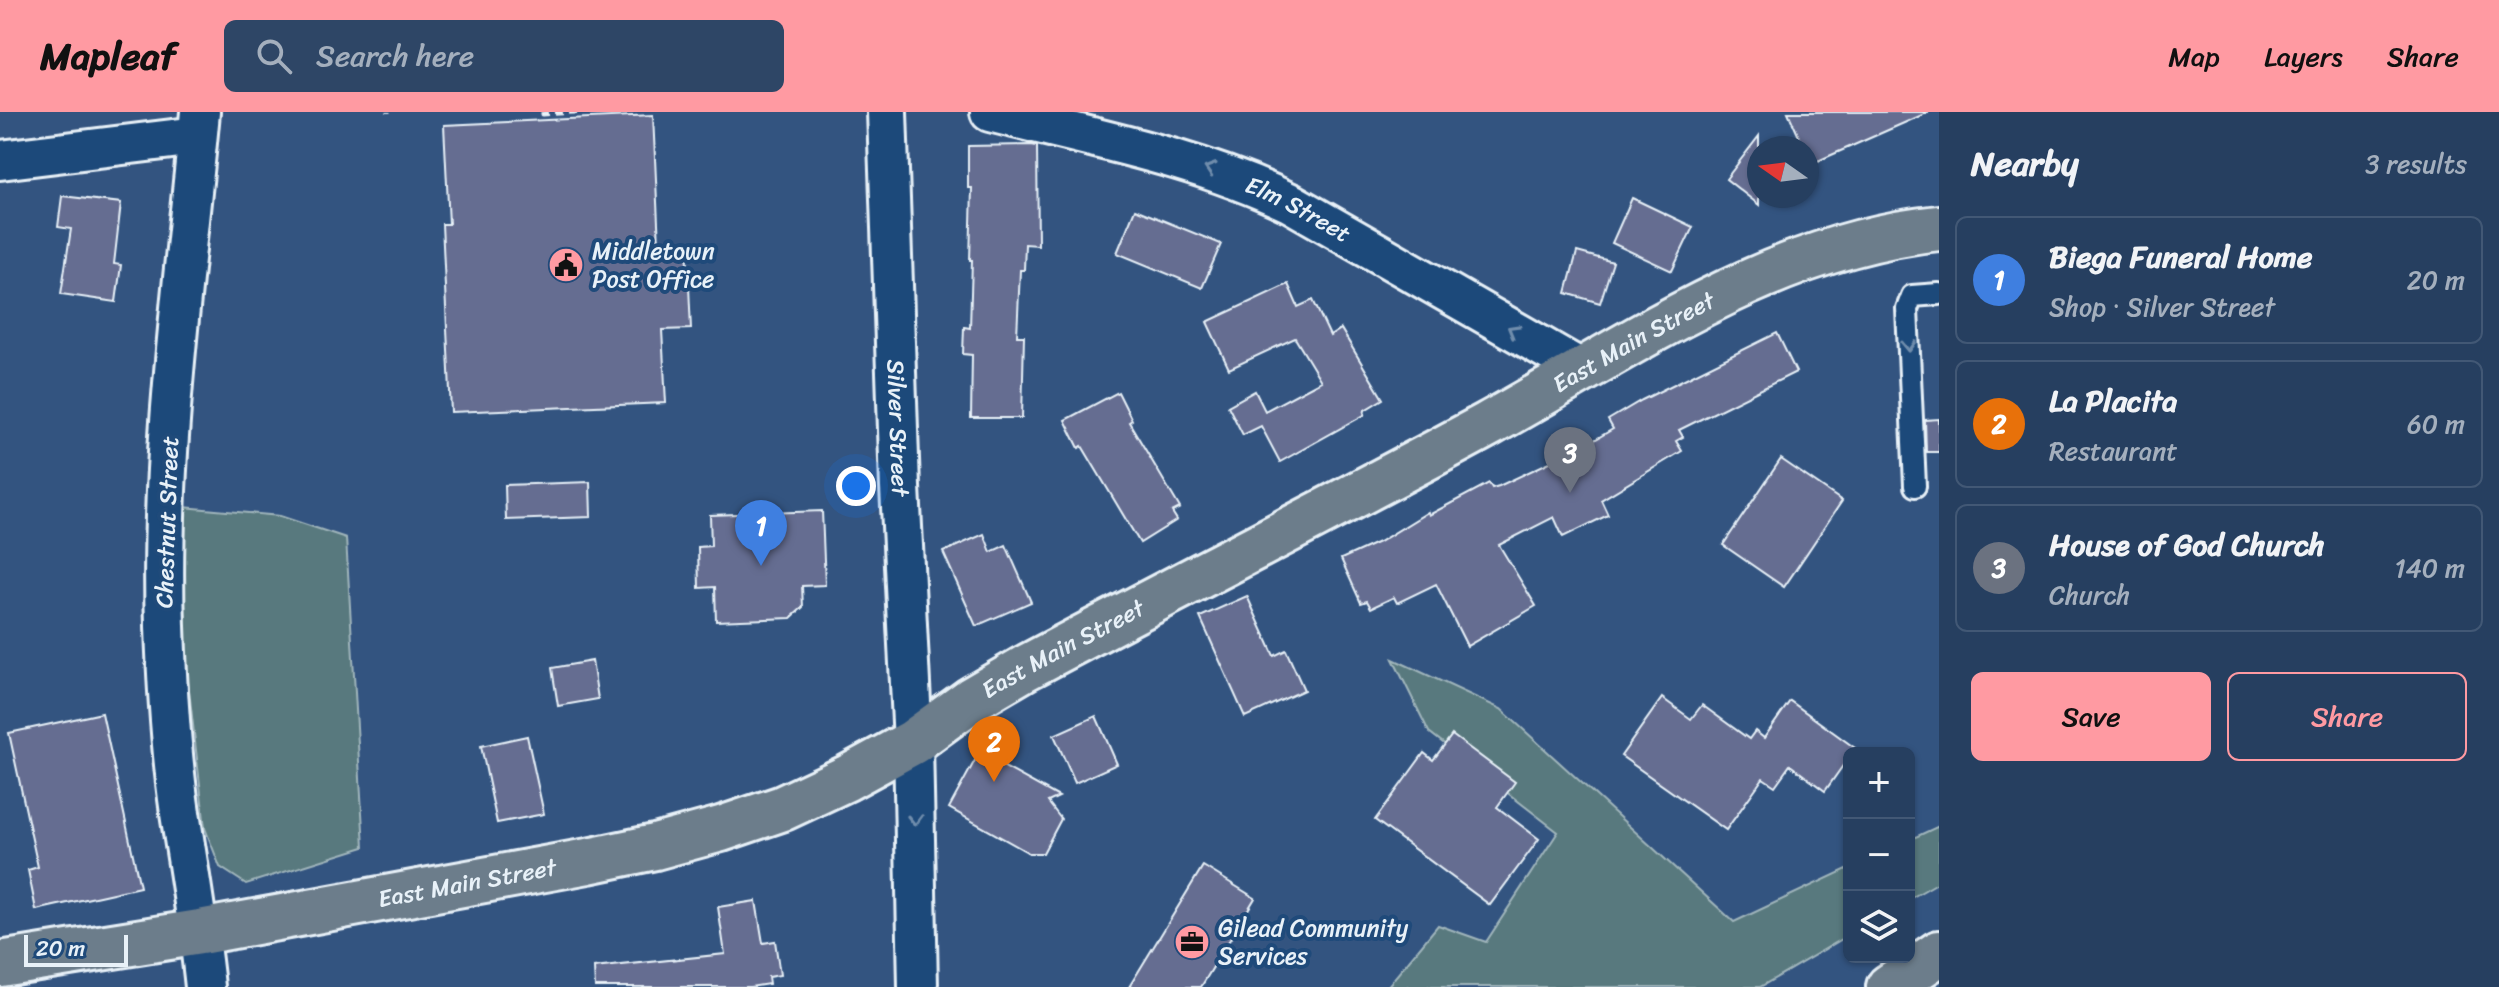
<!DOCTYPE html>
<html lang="en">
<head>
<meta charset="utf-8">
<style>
  :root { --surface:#263f60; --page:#2e4666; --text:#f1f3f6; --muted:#a4afbd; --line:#425875; --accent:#ff9aa2 }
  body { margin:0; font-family:Sriracha,sans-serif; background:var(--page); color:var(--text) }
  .controls { position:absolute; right:24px; bottom:24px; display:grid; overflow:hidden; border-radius:12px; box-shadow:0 2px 6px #0004 }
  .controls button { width:72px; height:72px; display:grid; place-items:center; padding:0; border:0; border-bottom:2px solid var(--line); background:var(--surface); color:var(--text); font:40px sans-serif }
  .compass { position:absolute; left:1747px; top:24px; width:72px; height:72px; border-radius:50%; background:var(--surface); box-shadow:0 2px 6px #0004; rotate:284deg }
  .scale { position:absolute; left:24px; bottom:20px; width:104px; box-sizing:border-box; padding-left:8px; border:4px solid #e8f1f8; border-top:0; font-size:22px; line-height:28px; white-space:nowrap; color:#e8f1f8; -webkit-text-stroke:6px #1f4a7a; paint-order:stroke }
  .you { position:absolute; left:856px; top:374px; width:28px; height:28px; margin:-20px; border:6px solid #fff; border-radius:50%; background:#1a73e8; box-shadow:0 0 0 12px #1a73e833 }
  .badge { display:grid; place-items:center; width:52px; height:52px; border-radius:50%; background:var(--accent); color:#fff; font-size:26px; font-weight:700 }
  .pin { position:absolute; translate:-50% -66px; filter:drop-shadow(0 2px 4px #0008) }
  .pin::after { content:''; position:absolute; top:42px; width:28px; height:24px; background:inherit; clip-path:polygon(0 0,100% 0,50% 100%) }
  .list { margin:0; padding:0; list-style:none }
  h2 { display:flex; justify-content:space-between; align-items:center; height:104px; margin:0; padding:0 32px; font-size:34px }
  h2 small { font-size:26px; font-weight:400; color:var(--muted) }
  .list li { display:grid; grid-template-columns:52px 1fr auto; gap:24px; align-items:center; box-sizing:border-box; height:128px; margin:0 16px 16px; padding:0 16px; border:2px solid var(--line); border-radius:12px }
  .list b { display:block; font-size:30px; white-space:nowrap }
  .list p { margin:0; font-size:26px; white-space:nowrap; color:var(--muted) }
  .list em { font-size:26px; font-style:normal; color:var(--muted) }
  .actions { display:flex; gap:16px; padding:24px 32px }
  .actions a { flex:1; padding:18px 0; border:2px solid var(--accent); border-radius:12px; text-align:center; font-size:28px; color:var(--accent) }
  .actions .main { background:var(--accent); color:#111 }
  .icon { flex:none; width:44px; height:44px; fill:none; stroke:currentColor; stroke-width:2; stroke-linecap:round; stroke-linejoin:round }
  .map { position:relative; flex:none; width:1939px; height:875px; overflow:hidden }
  header { display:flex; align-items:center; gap:48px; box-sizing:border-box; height:112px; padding:0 40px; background:var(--accent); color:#111 }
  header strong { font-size:38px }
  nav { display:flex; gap:44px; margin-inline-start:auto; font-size:28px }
  .search { width:560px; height:72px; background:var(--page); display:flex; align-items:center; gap:20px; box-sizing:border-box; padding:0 28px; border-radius:12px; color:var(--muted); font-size:30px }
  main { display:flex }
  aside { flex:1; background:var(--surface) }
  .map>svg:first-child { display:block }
</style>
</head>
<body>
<header>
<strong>Mapleaf</strong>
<div class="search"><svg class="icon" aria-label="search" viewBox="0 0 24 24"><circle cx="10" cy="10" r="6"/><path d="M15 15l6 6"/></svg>Search here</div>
<nav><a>Map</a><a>Layers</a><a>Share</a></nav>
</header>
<main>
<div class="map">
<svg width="1939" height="875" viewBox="0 0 1939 875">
  <rect width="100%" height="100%" fill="#335480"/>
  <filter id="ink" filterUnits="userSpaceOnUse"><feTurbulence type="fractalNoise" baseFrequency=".0125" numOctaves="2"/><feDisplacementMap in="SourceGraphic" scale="16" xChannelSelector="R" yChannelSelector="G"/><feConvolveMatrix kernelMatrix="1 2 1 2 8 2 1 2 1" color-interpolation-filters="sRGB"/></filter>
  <g filter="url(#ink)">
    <!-- green -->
    <g fill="#58797e" stroke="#a0b5bb" stroke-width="2">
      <polygon points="183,395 280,404 346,426 364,735 246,772 220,755 205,716 184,535 177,414"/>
      <polygon points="1393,547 1501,597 1734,810 1849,756 1849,823 1760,875 1387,875 1438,813 1486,830 1558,720 1429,620"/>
      <polygon points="1939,714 1939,770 1909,787 1909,728"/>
    </g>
    <!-- building -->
    <g fill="#656d91" stroke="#e8f1f8" stroke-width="2">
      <polygon points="1788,0 1929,0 1811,52 1807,36 1804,36"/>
      <polygon points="653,3 659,133 687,132 691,217 662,218 666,291 451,300 442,112 449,112 444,13"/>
      <polygon points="1759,24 1759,93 1726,67"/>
      <polygon points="1031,33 1037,34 1038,133 1025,132 1024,158 1020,158 1017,224 1024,224 1022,306 971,306 972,243 963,242 964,215 970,216 972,148 970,148 972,76 968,76 968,34"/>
      <polygon points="62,84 121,91 114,152 121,153 116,190 61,182 71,117 58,115"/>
      <polygon points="1632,86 1693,115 1672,159 1612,131"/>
      <polygon points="1135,97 1221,132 1202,176 1117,141"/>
      <polygon points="1577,140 1613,150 1600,191 1566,181"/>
      <polygon points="1288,172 1298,195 1313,188 1330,224 1341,217 1383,287 1365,298 1364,303 1280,350 1261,314 1243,323 1228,294 1255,279 1265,299 1321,269 1295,226 1229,257 1207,210"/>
      <polygon points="1777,221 1796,260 1679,318 1683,325 1676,329 1682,339 1601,388 1608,403 1563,425 1554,405 1499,433 1536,494 1467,534 1436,472 1397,491 1394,485 1371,496 1367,489 1361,491 1341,447 1379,430 1428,400 1429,403 1489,371 1492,376 1499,374 1584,334 1613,317 1608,308 1642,288"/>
      <polygon points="1118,280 1132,308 1129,310 1180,396 1172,400 1177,408 1140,431 1082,334 1079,336 1065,308"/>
      <polygon points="1939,307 1939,340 1926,340 1925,308"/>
      <polygon points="1781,347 1842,389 1784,475 1723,433"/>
      <polygon points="590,370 591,405 506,408 505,373"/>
      <polygon points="822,399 825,473 802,474 803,495 791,506 716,509 715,475 699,476 698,435 711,434 710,403"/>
      <polygon points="984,422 991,440 1006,433 1031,490 976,514 943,440"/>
      <polygon points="1247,484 1274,544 1286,538 1304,578 1245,605 1200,505"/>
      <polygon points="592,549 598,587 558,594 552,556"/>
      <polygon points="1662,586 1691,607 1702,593 1749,627 1755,619 1764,626 1790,589 1855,636 1852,641 1849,641 1849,645 1825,679 1790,653 1775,674 1763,666 1726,718 1621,644"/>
      <polygon points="102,601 140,775 36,798 28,758 38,755 9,621"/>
      <polygon points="1096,604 1117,652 1075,671 1054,623"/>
      <polygon points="1452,623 1515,670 1497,695 1539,727 1490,793 1375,708 1424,641 1433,648"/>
      <polygon points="527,624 544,702 497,711 481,634"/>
      <polygon points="979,641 1059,685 1048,690 1061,707 1043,741 1029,741 949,696"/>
      <polygon points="1203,754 1255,786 1201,875 1129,875"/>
      <polygon points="756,789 763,831 775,829 780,863 768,865 769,872 750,875 595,875 594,856 725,842 718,795"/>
    </g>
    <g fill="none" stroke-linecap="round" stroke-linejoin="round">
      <defs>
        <polyline id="lane" points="1915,374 1907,197 1912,184 1939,182"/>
        <g id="street">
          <path d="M 200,0 C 184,170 159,342 165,514 C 167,576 171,639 180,701 C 189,759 199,816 205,875"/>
          <path id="s1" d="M 887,0 L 900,375 L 913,630 L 918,875"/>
          <path id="s2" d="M 990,0 C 1091,26 1196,45 1291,91 L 1581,257"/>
          <polyline points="0,48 197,24"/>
        </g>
        <g id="primary">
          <path id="s3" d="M 0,852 L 200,820 L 588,749 L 655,735 L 721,717 L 783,696 L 847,666 L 913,630 L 972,587 L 1025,556 C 1179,474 1334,396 1487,313 C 1630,234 1772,133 1939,116"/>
          <polyline points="1889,875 1939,841"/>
        </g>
      </defs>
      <!-- lane casing -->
      <use href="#lane" stroke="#e8f1f8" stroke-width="26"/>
      <!-- street casing -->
      <use href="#street" stroke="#e8f1f8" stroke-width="44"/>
      <!-- primary casing -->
      <use href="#primary" stroke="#e8f1f8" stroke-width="50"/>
      <!-- path -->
      <g stroke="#e8f1f8" stroke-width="5" stroke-dasharray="8 6" stroke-linecap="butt">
        <polyline points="388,0 388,1"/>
        <polyline points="543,0 543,2 575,0 575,6"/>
      </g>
      <!-- lane -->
      <use href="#lane" stroke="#1f4a7a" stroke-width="20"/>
      <!-- street -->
      <use href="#street" stroke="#1f4a7a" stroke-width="38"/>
      <!-- primary -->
      <use href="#primary" stroke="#6c7d8b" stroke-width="44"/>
    </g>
    <!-- one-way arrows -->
    <defs><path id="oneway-chevron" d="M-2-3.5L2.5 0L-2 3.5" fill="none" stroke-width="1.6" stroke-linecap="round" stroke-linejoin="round" transform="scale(2)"/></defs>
    <g stroke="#6f8dac">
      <use href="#oneway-chevron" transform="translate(1210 57) rotate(-162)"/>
      <use href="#oneway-chevron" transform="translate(1513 218) rotate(-150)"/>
      <use href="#oneway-chevron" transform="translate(1909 234) rotate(88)"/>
      <use href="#oneway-chevron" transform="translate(915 708) rotate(89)"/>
    </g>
  </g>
  <!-- icons -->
  <defs>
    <symbol id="civic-disc" viewBox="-11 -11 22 22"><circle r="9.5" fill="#ff9aa2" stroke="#1f4a7a"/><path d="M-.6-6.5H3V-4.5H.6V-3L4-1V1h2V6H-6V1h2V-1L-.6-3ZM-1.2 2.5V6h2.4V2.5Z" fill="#111"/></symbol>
    <symbol id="office-disc" viewBox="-11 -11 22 22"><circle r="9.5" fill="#ff9aa2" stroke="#1f4a7a"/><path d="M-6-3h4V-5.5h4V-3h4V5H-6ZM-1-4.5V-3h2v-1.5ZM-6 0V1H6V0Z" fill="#111"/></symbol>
  </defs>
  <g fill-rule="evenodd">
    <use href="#civic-disc" x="546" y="133" width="40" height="40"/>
    <use href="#office-disc" x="1172" y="810" width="40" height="40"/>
  </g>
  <g text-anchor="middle" stroke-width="8" stroke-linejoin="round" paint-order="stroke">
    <!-- street labels -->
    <g font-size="24" fill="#e8f1f8" stroke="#1f4a7a">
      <text dy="8" stroke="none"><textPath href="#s2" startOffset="324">Elm Street</textPath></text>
      <text dy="8" stroke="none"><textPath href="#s3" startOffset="1770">East Main Street</textPath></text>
      <text dy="8" stroke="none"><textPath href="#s1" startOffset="316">Silver Street</textPath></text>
      <text transform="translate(167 410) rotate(-88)" y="8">Chestnut Street</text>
      <text dy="8" stroke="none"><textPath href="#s3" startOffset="1122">East Main Street</textPath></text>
      <text dy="8" stroke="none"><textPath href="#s3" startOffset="474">East Main Street</textPath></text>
    </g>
    <!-- poi labels -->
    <g font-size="24" fill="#e8f1f8" stroke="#1f4a7a" text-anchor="start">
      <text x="592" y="147">Middletown<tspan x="592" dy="28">Post Office</tspan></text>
      <text x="1218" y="824">Gilead Community<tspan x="1218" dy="28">Services</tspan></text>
    </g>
  </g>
</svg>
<div class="controls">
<button>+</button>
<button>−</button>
<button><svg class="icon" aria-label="layers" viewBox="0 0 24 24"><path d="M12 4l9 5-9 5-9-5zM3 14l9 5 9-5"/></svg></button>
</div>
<svg class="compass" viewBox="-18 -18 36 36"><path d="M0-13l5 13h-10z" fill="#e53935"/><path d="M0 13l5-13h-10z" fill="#a4afbd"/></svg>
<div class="scale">20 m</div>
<div class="you"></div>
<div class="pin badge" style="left:761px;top:454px;background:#3f7fe0">1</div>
<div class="pin badge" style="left:994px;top:670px;background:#e8710a">2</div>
<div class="pin badge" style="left:1570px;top:381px;background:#6b7280">3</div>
</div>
<aside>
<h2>Nearby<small>3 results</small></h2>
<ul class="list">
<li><span class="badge" style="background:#3f7fe0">1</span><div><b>Biega Funeral Home</b><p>Shop · Silver Street</p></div><em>20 m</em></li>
<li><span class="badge" style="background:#e8710a">2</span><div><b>La Placita</b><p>Restaurant</p></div><em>60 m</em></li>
<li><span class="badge" style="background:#6b7280">3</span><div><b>House of God Church</b><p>Church</p></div><em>140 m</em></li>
</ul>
<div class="actions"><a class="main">Save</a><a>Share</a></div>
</aside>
</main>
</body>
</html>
